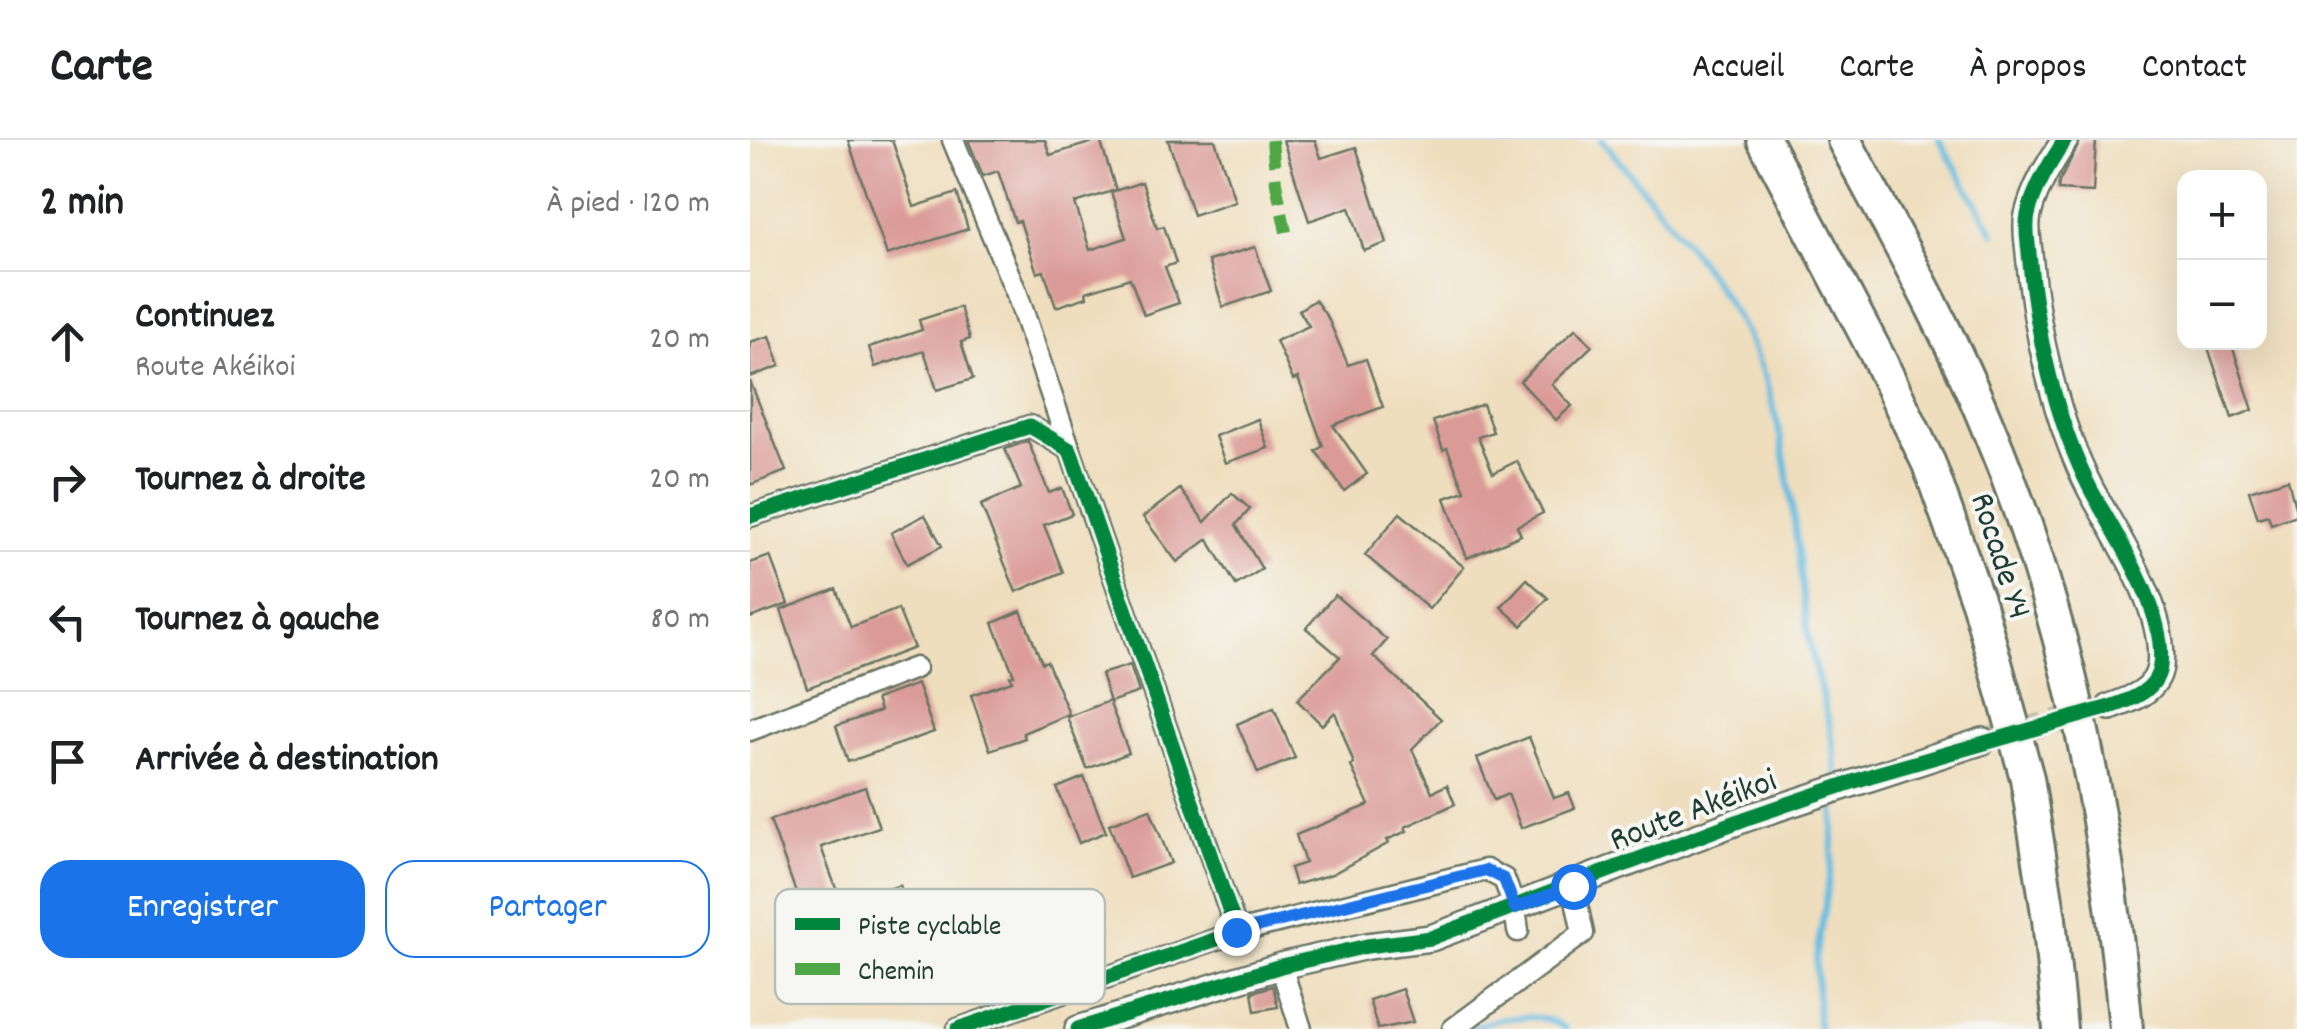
<!DOCTYPE html>
<html lang="fr">
<head>
<meta charset="utf-8">
<style>
  :root { --surface:#fff; --page:#f6f6f6; --text:#202124; --muted:#757577; --line:#e0e0e0; --accent:#1a73e8 }
  body { margin:0; font-family:Dekko,sans-serif; background:var(--page); color:var(--text) }
  .controls { position:absolute; right:30px; top:30px; display:grid; overflow:hidden; border-radius:20px; box-shadow:0 10px 40px #0002 }
  .controls button { width:90px; height:90px; display:grid; place-items:center; padding:0; border:0; border-bottom:2px solid var(--line); background:var(--surface); color:var(--text); font:50px sans-serif }
  .stop { position:absolute; width:30px; height:30px; margin:-22px; border:8px solid #1a73e8; border-radius:50%; background:#fff }
  .stop.end { background:#1a73e8; border-color:#fff; box-shadow:0 2px 10px #0008 }
  .list { margin:0; padding:0; list-style:none }
  h2 { display:flex; justify-content:space-between; align-items:center; height:130px; margin:0; padding:0 40px; font-size:42px }
  h2 small { font-size:32px; font-weight:400; color:var(--muted) }
  .list li { display:grid; grid-template-columns:65px 1fr auto; gap:30px; align-items:center; box-sizing:border-box; height:140px; padding:0 40px; border-top:2px solid var(--line) }
  .list b { display:block; font-size:38px; white-space:nowrap }
  .list p { margin:0; font-size:32px; white-space:nowrap; color:var(--muted) }
  .list em { font-size:32px; font-style:normal; color:var(--muted) }
  .actions { display:flex; gap:20px; padding:30px 40px }
  .actions a { flex:1; padding:22px 0; border:2px solid var(--accent); border-radius:30px; text-align:center; font-size:35px; color:var(--accent) }
  .actions .main { background:var(--accent); color:#fff }
  .icon { flex:none; width:55px; height:55px; fill:none; stroke:currentColor; stroke-width:2; stroke-linecap:round; stroke-linejoin:round }
  .map { position:relative; flex:none; width:1547px; height:889px; overflow:hidden }
  header { display:flex; align-items:center; gap:60px; box-sizing:border-box; height:140px; padding:0 50px; background:var(--surface); border-bottom:2px solid var(--line) }
  header strong { font-size:48px }
  nav { display:flex; gap:55px; margin-inline-start:auto; font-size:35px }
  main { display:flex }
  aside { flex:1; background:var(--surface) }
  .map>svg:first-child { display:block }
</style>
</head>
<body>
<header>
<strong>Carte</strong>
<nav><a>Accueil</a><a>Carte</a><a>À propos</a><a>Contact</a></nav>
</header>
<main>
<aside>
<h2>2 min<small>À pied · 120 m</small></h2>
<ul class="list">
<li><svg class="icon" aria-label="ahead" viewBox="0 0 24 24"><path d="M12 20V5M6 11l6-6 6 6"/></svg><div><b>Continuez</b><p>Route Akéikoi</p></div><em>20 m</em></li>
<li><svg class="icon" aria-label="right" viewBox="0 0 24 24"><path d="M7 20v-9h11M14 6l5 5-5 5"/></svg><div><b>Tournez à droite</b></div><em>20 m</em></li>
<li><svg class="icon" aria-label="left" viewBox="0 0 24 24"><path d="M17 20v-9H6M10 6l-5 5 5 5"/></svg><div><b>Tournez à gauche</b></div><em>80 m</em></li>
<li><svg class="icon" aria-label="arrive" viewBox="0 0 24 24"><path d="M6 21V4h12l-3 4 3 4H6"/></svg><div><b>Arrivée à destination</b></div></li>
</ul>
<div class="actions"><a class="main">Enregistrer</a><a>Partager</a></div>
</aside>
<div class="map">
<svg width="1547" height="889" viewBox="0 0 1547 889">
  <rect width="100%" height="100%" fill="#f6f6f2"/>
  <filter id="ink" filterUnits="userSpaceOnUse"><feTurbulence type="fractalNoise" baseFrequency=".01" numOctaves="2"/><feDisplacementMap in="SourceGraphic" scale="20" xChannelSelector="R" yChannelSelector="G"/><feConvolveMatrix kernelMatrix="1 2 1 2 8 2 1 2 1" color-interpolation-filters="sRGB"/></filter>
  <filter id="wash" filterUnits="userSpaceOnUse"><feTurbulence type="fractalNoise" baseFrequency=".0048" numOctaves="4" result="noise"/><feDisplacementMap in="SourceGraphic" scale="40" xChannelSelector="R" yChannelSelector="G"/><feGaussianBlur stdDeviation="2.25" result="paint"/><feColorMatrix in="noise" values="0 0 0 0 0 0 0 0 0 0 0 0 0 0 0 0 0 1.4 0 .05"/><feComposite in="paint" operator="in"/></filter>
  <g filter="url(#wash)">
    <rect width="100%" height="100%" fill="#efdebd"/>
    <g fill="none" stroke-linecap="round" stroke-linejoin="round">
      <!-- stream -->
      <g stroke="#63bce1" stroke-width="6">
        <path d="M 852,0 C 910,71 985,152 1015,239 C 1042,322 1046,409 1058,495 C 1066,545 1088,593 1086,644"/>
        <polyline points="1189,0 1244,93"/>
        <path d="M 718,889 C 744,878 793,869 815,889"/>
        <polyline points="1068,889 1066,818 1082,721 1085,657"/>
      </g>
    </g>
    <g id="blocks">
      <!-- building -->
      <g fill="#da9a96">
        <polygon points="98,0 142,0 164,67 207,53 218,89 137,115"/>
        <polygon points="218,0 295,0 300,15 350,0 366,50 325,63 340,110 376,98 361,52 392,42 407,88 414,86 426,123 415,127 429,163 394,175 380,138 336,152 337,157 306,167 294,131 287,133 270,81 265,82 248,31 233,36"/>
        <polygon points="418,0 465,0 485,61 443,75"/>
        <polygon points="533,0 565,0 571,18 606,7 637,103 614,111 600,67 559,81"/>
        <polygon points="1331,0 1346,0 1343,52 1308,50 1309,42"/>
        <polygon points="505,107 521,151 473,167 458,121"/>
        <polygon points="565,160 578,178 598,225 616,219 633,267 583,285 617,334 594,351 566,311 573,306 548,238 543,240 526,201 559,186 549,170"/>
        <polygon points="210,167 220,199 211,202 223,239 187,250 174,211 125,227 119,207 172,190 169,180"/>
        <polygon points="826,188 842,206 802,244 822,266 806,280 770,241"/>
        <polygon points="20,196 30,226 0,237 0,202"/>
        <polygon points="1456,202 1481,202 1503,270 1482,278"/>
        <polygon points="0,241 36,331 0,345"/>
        <polygon points="733,264 743,292 728,297 743,333 767,321 793,373 767,386 771,395 717,418 695,358 715,351 697,308 693,310 683,281"/>
        <polygon points="508,279 518,308 475,323 465,296"/>
        <polygon points="278,301 299,353 312,348 322,374 294,385 313,432 266,452 231,365 271,348 255,309"/>
        <polygon points="1538,339 1547,375 1521,384 1518,375 1508,378 1499,351"/>
        <polygon points="430,349 455,382 482,353 500,369 486,385 512,429 486,445 458,399 427,422 393,377"/>
        <polygon points="650,373 714,427 679,469 615,415"/>
        <polygon points="175,375 192,406 157,424 141,393"/>
        <polygon points="20,416 38,464 0,478 0,423"/>
        <polygon points="777,439 798,458 772,486 751,467"/>
        <polygon points="86,449 101,487 148,469 164,508 57,548 31,470"/>
        <polygon points="585,455 637,500 623,516 691,579 662,609 682,652 697,645 705,664 655,687 657,691 637,700 639,703 582,734 545,745 540,728 555,723 546,695 619,665 601,626 604,624 585,572 572,585 547,560 590,517 556,488"/>
        <polygon points="271,471 292,523 297,521 319,574 273,593 275,598 240,610 221,555 262,541 260,536 264,535 243,483"/>
        <polygon points="380,525 389,552 360,562 351,534"/>
        <polygon points="167,544 184,592 98,622 86,586 130,571 126,559"/>
        <polygon points="359,561 379,613 337,629 317,577"/>
        <polygon points="524,568 545,618 508,633 487,584"/>
        <polygon points="779,597 804,658 819,653 825,668 771,688 758,654 744,660 727,618"/>
        <polygon points="334,637 356,692 329,703 307,648"/>
        <polygon points="115,647 129,687 71,707 92,765 150,745 172,809 78,842 20,680"/>
        <polygon points="400,669 421,723 379,738 359,684"/>
        <polygon points="523,846 528,867 505,871 502,852"/>
        <polygon points="652,849 663,882 628,889 619,860"/>
      </g>
    </g>
  </g>
  <g filter="url(#ink)">
    <use href="#blocks" fill-opacity="0" stroke="#687564" stroke-width="2.5"/>
    <g fill="none" stroke-linecap="round" stroke-linejoin="round">
      <!-- tertiary-tunnel -->
      <polyline stroke="#c5bea2" stroke-width="25" stroke-dasharray="25 12" stroke-linecap="butt" points="1233,601 1344,571"/>
      <defs>
        <g id="minor">
          <polyline points="203,0 267,154 320,310"/>
          <polyline points="0,376 280,286 320,310 487,792 208,889"/>
          <polyline points="0,590 165,528"/>
          <polyline points="487,792 736,730 754,739 765,768 768,791"/>
          <polyline points="531,826 551,889"/>
          <polyline points="703,889 833,793 823,746"/>
        </g>
        <g id="tertiary">
          <path d="M 1315,0 C 1300,23 1284,48 1278,75 C 1275,87 1278,102 1279,113 C 1285,188 1306,283 1341,350 C 1367,398 1417,470 1410,526 C 1407,551 1380,560 1360,567"/>
          <polyline points="328,889 531,826 617,806 681,798 997,678 1233,601"/>
        </g>
        <g id="trunk">
          <polyline points="1014,0 1128,217 1179,324 1229,465 1277,638 1299,779 1310,889"/>
          <path d="M 1094,0 C 1144,94 1197,187 1237,285 C 1318,477 1357,682 1376,889"/>
        </g>
      </defs>
      <!-- minor casing -->
      <use href="#minor" stroke="#687564" stroke-width="25"/>
      <!-- tertiary casing -->
      <use href="#tertiary" stroke="#687564" stroke-width="30"/>
      <!-- trunk casing -->
      <use href="#trunk" stroke="#687564" stroke-width="38"/>
      <!-- minor -->
      <use href="#minor" stroke="#fff" stroke-width="20"/>
      <!-- tertiary -->
      <use href="#tertiary" stroke="#fff" stroke-width="25"/>
      <!-- trunk -->
      <use href="#trunk" stroke="#fff" stroke-width="32"/>
      <!-- quiet -->
      <polyline stroke="#4fa644" stroke-width="12" stroke-dasharray="25 12" stroke-linecap="butt" points="522,0 526,43 536,92"/>
      <defs>
        <g id="cycleway">
          <polyline points="0,376 280,286 320,310 487,792 208,889"/>
          <path d="M 328,889 L 531,826 L 617,806 L 681,798 L 997,678 L 1123,635 L 1360,567 C 1380,560 1407,551 1410,526 C 1417,470 1367,398 1341,350 C 1306,283 1285,188 1279,113 C 1278,102 1275,87 1278,75 C 1284,48 1300,23 1315,0"/>
        </g>
      </defs>
      <!-- cycleway casing -->
      <use href="#cycleway" stroke="#f6f6f2" stroke-width="21"/>
      <!-- cycleway -->
      <use href="#cycleway" stroke="#00873e" stroke-width="15"/>
    </g>
  </g>
  <g fill="none" stroke-linecap="round" stroke-linejoin="round" filter="url(#ink)">
    <!-- route -->
    <polyline stroke="#1a73e8" stroke-width="12" points="486,792 736,730 754,739 765,768 823,746"/>
  </g>
  <g text-anchor="middle" stroke-width="8" stroke-linejoin="round" paint-order="stroke">
    <!-- street labels -->
    <g font-size="35" fill="#1f3d34" stroke="#f6f6f2">
      <text transform="translate(1253 415) rotate(72)" y="12">Rocade Y4</text>
      <text transform="translate(942 668) rotate(-21)" y="12">Route Akéikoi</text>
    </g>
  </g>
  <!-- legend -->
  <rect x="25" y="749" width="330" height="115" rx="15" fill="#f6f6f2" stroke="#b6beb9" stroke-width="2.5"/>
  <rect x="45" y="778" width="45" height="12" fill="#00873e"/>
  <rect x="45" y="823" width="45" height="12" fill="#4fa644"/>
  <g font-size="28" fill="#1f3d34">
    <text x="108" y="794">Piste cyclable</text>
    <text x="108" y="839">Chemin</text>
  </g>
</svg>
<div class="controls">
<button>+</button>
<button>−</button>
</div>
<div class="stop" style="left:823px;top:746px"></div>
<div class="stop end" style="left:486px;top:792px"></div>
</div>
</main>
</body>
</html>
